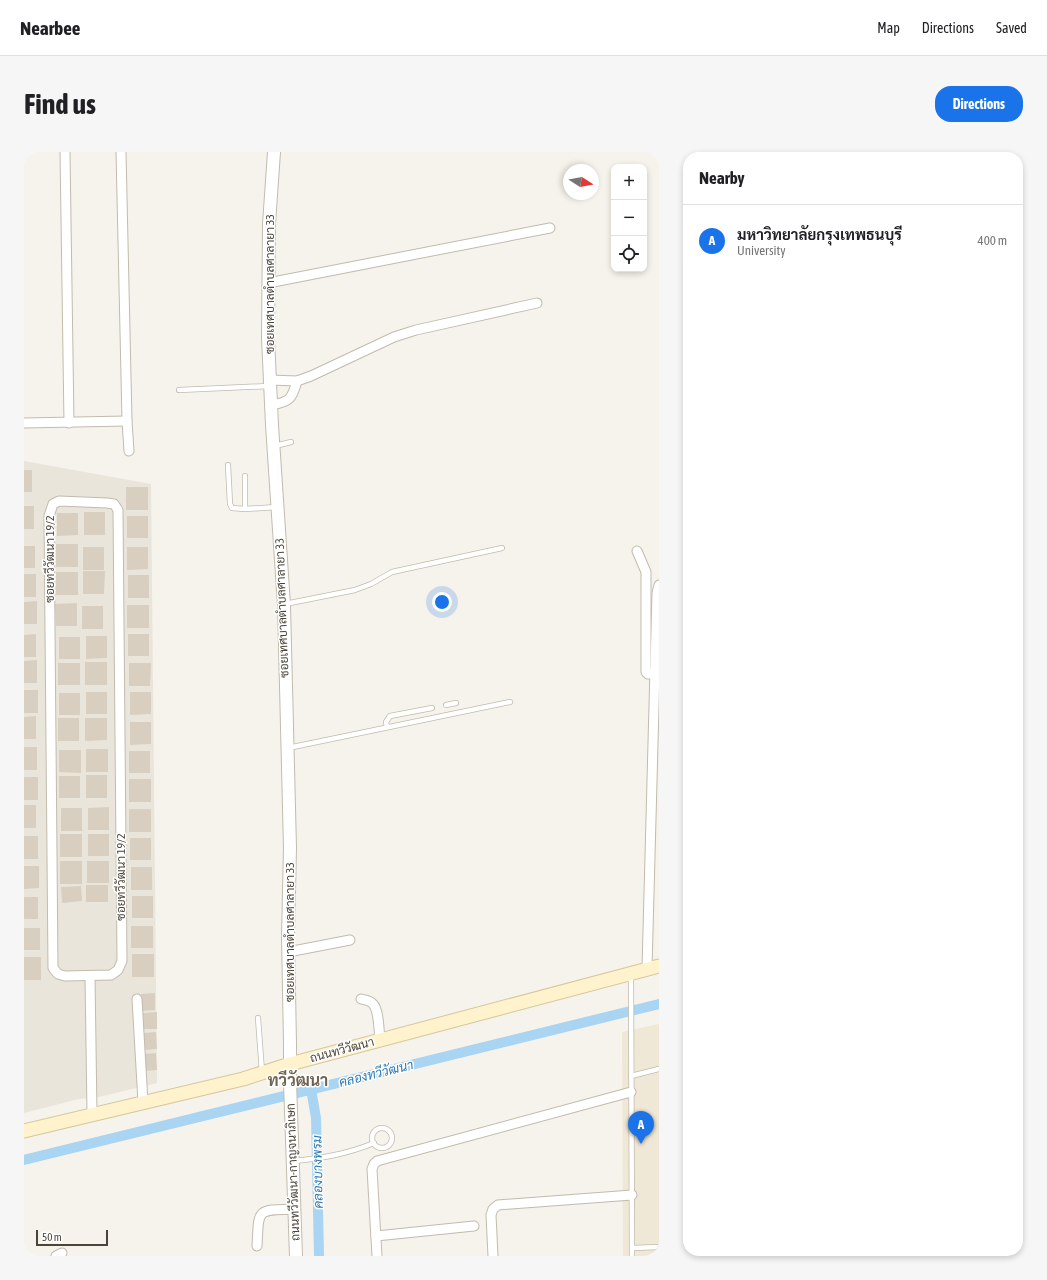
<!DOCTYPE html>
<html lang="en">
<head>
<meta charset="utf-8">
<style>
  :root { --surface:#fff; --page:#f6f6f6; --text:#202124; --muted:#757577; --line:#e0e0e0; --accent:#1a73e8 }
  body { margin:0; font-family:"Asap Condensed",Sarabun,sans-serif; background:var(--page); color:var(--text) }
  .controls { position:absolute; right:12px; top:12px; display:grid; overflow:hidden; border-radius:8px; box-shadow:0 2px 6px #0003 }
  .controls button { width:36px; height:36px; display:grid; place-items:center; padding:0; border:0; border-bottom:1px solid var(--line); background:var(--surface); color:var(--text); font:20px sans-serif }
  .compass { position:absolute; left:539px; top:12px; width:36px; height:36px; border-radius:50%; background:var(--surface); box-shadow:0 2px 6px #0003; rotate:101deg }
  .scale { position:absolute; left:12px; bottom:10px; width:72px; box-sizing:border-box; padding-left:4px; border:2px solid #4b4439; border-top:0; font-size:11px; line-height:14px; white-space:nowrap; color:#4b4439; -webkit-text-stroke:3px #fff; paint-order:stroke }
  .you { position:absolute; left:418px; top:450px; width:14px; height:14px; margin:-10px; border:3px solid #fff; border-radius:50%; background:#1a73e8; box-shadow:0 0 0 6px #1a73e833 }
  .badge { display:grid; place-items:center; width:26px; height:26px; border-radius:50%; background:var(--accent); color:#fff; font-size:13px; font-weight:700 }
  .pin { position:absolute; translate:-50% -33px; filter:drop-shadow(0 1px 2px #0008) }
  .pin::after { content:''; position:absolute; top:21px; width:14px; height:12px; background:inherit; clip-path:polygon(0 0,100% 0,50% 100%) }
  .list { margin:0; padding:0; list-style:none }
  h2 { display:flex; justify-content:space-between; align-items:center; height:52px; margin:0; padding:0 16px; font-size:17px }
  h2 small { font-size:13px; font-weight:400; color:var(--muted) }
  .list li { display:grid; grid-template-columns:26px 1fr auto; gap:12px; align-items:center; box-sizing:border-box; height:72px; padding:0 16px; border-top:1px solid var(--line) }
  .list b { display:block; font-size:15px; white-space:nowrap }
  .list p { margin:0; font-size:13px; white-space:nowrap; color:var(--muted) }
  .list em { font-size:13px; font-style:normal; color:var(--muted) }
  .icon { flex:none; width:22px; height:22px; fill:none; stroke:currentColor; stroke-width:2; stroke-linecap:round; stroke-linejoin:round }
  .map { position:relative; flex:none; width:635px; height:1104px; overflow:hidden; border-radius:16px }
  header { display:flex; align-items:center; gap:24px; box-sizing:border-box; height:56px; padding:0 20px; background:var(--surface); border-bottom:1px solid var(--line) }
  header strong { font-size:19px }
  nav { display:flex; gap:22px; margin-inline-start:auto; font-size:14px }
  .intro { display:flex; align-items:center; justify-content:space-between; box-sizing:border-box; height:96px; padding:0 24px }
  h1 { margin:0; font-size:28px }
  .button { padding:10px 18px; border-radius:16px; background:var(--accent); color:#fff; font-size:14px; font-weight:700 }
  main { display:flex; gap:24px; padding:0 24px }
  aside { flex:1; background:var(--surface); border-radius:16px; box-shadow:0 2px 6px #0003 }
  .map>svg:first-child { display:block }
</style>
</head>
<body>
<header>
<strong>Nearbee</strong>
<nav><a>Map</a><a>Directions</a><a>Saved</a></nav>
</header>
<div class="intro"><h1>Find us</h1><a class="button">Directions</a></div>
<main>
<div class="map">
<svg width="635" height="1104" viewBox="0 0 635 1104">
  <rect width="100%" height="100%" fill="#f6f3ec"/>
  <!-- residential -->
  <polygon fill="#eae5da" points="0,309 127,332 133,931 75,945 55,947 0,961"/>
  <!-- education -->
  <polygon fill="#efe8d6" points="635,872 635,1104 599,1104 598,880"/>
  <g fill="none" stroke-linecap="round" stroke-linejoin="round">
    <!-- canal -->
    <g stroke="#a9d4f2" stroke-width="10">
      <polyline points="287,937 292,966 295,1104"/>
      <polyline points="0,1008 635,852"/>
    </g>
  </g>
  <!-- building -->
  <g fill="#d8cfc1">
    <rect x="0" y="318" width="8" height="22"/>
    <rect x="102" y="335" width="22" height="23"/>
    <rect x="0" y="354" width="10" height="23"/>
    <rect x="60" y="360" width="21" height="23"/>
    <polygon points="33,361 54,361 54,383 33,384"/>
    <rect x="103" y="364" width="21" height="22"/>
    <rect x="32" y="392" width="22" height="23"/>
    <rect x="0" y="394" width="11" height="22"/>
    <rect x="59" y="395" width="21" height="23"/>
    <polygon points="103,395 124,395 124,417 103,418"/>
    <polygon points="59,419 81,419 80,442 59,442"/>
    <rect x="32" y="420" width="22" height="23"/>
    <rect x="0" y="422" width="12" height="23"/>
    <rect x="104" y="423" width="21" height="23"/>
    <polygon points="13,449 13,472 0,472 0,450"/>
    <polygon points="53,451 53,474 32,474 31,452"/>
    <rect x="103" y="453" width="22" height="23"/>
    <rect x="58" y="454" width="21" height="23"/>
    <polygon points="12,482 12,505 0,505 0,483"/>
    <rect x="104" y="482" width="21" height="22"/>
    <polygon points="62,484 83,484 83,506 62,507"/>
    <rect x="35" y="485" width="21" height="22"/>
    <polygon points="13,508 13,531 0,531 0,509"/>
    <rect x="61" y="510" width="22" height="23"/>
    <rect x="34" y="511" width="22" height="22"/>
    <polygon points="105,511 127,511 126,534 105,534"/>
    <rect x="0" y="538" width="14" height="23"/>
    <rect x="62" y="540" width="21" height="22"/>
    <polygon points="106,540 127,540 127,562 106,563"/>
    <rect x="35" y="541" width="21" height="22"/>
    <polygon points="12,564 12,587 0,587 0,565"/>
    <rect x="34" y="566" width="21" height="23"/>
    <polygon points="61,566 83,566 83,588 61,589"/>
    <polygon points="106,570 127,570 127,592 106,593"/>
    <rect x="0" y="595" width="13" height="23"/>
    <rect x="62" y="597" width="22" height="23"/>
    <polygon points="35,598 57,598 57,621 35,620"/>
    <rect x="105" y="599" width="21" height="22"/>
    <rect x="62" y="623" width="21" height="23"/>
    <rect x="35" y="624" width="21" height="22"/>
    <rect x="0" y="625" width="14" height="23"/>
    <rect x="105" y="627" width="22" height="23"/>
    <rect x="0" y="653" width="12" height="23"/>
    <polygon points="85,655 85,678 64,678 64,656"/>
    <rect x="37" y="656" width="21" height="23"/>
    <rect x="105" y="657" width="22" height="23"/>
    <rect x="36" y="682" width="22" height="23"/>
    <rect x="64" y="682" width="21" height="22"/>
    <rect x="0" y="684" width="14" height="23"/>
    <rect x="106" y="686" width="21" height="22"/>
    <rect x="36" y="709" width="22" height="23"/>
    <rect x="63" y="709" width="22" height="22"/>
    <polygon points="0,714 15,714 15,736 0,737"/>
    <rect x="107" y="715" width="21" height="23"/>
    <rect x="62" y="733" width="22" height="17"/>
    <polygon points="57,734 58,749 38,751 37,735"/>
    <rect x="108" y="744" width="21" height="22"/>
    <rect x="0" y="745" width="14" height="22"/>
    <rect x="107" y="774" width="22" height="22"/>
    <rect x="0" y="776" width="16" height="22"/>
    <rect x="108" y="802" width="22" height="23"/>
    <rect x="0" y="805" width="17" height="23"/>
    <polygon points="131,841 131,858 118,859 117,842"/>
    <polygon points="133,860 133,877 120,877 119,861"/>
    <polygon points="132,880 133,897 120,898 119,881"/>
    <polygon points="132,901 133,918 120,919 119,902"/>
  </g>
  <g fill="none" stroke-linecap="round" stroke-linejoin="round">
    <defs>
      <g id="service">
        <polyline points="155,238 245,234"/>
        <polyline points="251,294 267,290"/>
        <polyline points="204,313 206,352 208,356 221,357 253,355"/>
        <polyline points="221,357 221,324"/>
        <polyline points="261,452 331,438 347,432 368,420 478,396"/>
        <polyline points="422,553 432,551"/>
        <polyline points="363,575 362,570 366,564 408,556"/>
        <polyline points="264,596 486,550"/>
        <polyline points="607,822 608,1104"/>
        <polyline points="234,866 238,920"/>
        <polyline points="607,924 635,917"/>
        <circle cx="358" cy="986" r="10"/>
        <path d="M 270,1009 C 299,1006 323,1002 350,991"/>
        <polyline points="608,1096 635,1095"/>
      </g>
      <g id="minor">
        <polyline points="41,0 45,271"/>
        <polyline points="97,0 103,269 105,299"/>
        <polyline points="244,131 526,76"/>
        <polyline points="246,228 273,229 287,224 370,185 392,178 513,151"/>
        <path d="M 247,253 C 266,250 268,247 273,229"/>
        <polyline points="0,271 103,269"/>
        <polygon points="35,349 83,351 90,352 94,358 98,809 94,818 87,823 41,824 34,822 29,816 25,364 29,352"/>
        <polyline points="613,399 622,420 622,520 624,522 630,522"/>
        <polyline points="264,800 326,788"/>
        <polyline points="623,817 633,441 635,433"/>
        <polyline points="66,824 68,962"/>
        <polyline points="113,847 119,950"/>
        <path d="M 337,847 C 341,848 346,848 349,852 C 355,858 355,880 356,888"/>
        <polyline points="352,1084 450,1074"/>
        <path d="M 233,1094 C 235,1056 232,1058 271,1057"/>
        <polyline points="32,1104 38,1101"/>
        <polyline points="353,1104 348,1017 350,1012 353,1009 607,940"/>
        <polyline points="469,1104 467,1063 469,1057 474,1053 608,1043"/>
      </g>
      <polyline id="tertiary" points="250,0 245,72 244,186 248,273 260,453 266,696 264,785 266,892 266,930 272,1104"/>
      <polyline id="secondary" points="0,979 219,927 266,912 635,814"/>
    </defs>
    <!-- service casing -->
    <use href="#service" stroke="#c2bbae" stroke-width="6"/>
    <!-- minor casing -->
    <use href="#minor" stroke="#c2bbae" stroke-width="11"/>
    <!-- tertiary casing -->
    <use href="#tertiary" stroke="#c2bbae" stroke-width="14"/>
    <!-- secondary casing -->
    <use href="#secondary" stroke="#d6c79b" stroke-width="15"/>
    <!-- service -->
    <use href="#service" stroke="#fff" stroke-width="4.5"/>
    <!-- minor -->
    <use href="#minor" stroke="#fff" stroke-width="9"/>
    <!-- tertiary -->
    <use href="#tertiary" stroke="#fff" stroke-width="12"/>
    <!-- secondary -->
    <use href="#secondary" stroke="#fff3cd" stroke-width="13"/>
  </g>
  <g text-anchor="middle" stroke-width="3" stroke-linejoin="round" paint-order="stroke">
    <!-- street labels -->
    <g font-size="12" fill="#4b4439" stroke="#fff">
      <text transform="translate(246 132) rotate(-90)" y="4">ซอยเทศบาลตำบลศาลายา 33</text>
      <text transform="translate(26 407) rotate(-90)" y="4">ซอยทวีวัฒนา 19/2</text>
      <text transform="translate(258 456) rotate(-92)" y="4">ซอยเทศบาลตำบลศาลายา 33</text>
      <text transform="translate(97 725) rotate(-90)" y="4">ซอยทวีวัฒนา 19/2</text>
      <text transform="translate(266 780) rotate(-90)" y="4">ซอยเทศบาลตำบลศาลายา 33</text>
      <text transform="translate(318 898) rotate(-15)" y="4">ถนนทวีวัฒนา</text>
      <text transform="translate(269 1020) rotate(-92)" y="4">ถนนทวีวัฒนา-กาญจนาภิเษก</text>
    </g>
    <!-- water labels -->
    <g font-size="13" font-style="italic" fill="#2e7ab2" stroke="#fff">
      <text transform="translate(352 921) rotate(-14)" y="5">คลองทวีวัฒนา</text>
      <text transform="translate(293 1020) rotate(-91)" y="5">คลองบางพรม</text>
    </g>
    <!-- district labels -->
    <g font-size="16" font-weight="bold" fill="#6e6250" stroke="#fff">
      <text x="274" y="934">ทวีวัฒนา</text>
    </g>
  </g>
</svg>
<div class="controls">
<button>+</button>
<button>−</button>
<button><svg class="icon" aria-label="locate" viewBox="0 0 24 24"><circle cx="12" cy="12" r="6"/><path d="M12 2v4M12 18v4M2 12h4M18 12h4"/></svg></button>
</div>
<svg class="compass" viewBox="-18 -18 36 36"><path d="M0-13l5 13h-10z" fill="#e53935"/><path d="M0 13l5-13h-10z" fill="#757577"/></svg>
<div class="scale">50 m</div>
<div class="you"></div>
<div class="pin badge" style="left:617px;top:992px">A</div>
</div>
<aside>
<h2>Nearby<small></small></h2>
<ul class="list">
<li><span class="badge">A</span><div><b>มหาวิทยาลัยกรุงเทพธนบุรี</b><p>University</p></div><em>400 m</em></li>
</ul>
</aside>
</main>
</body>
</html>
